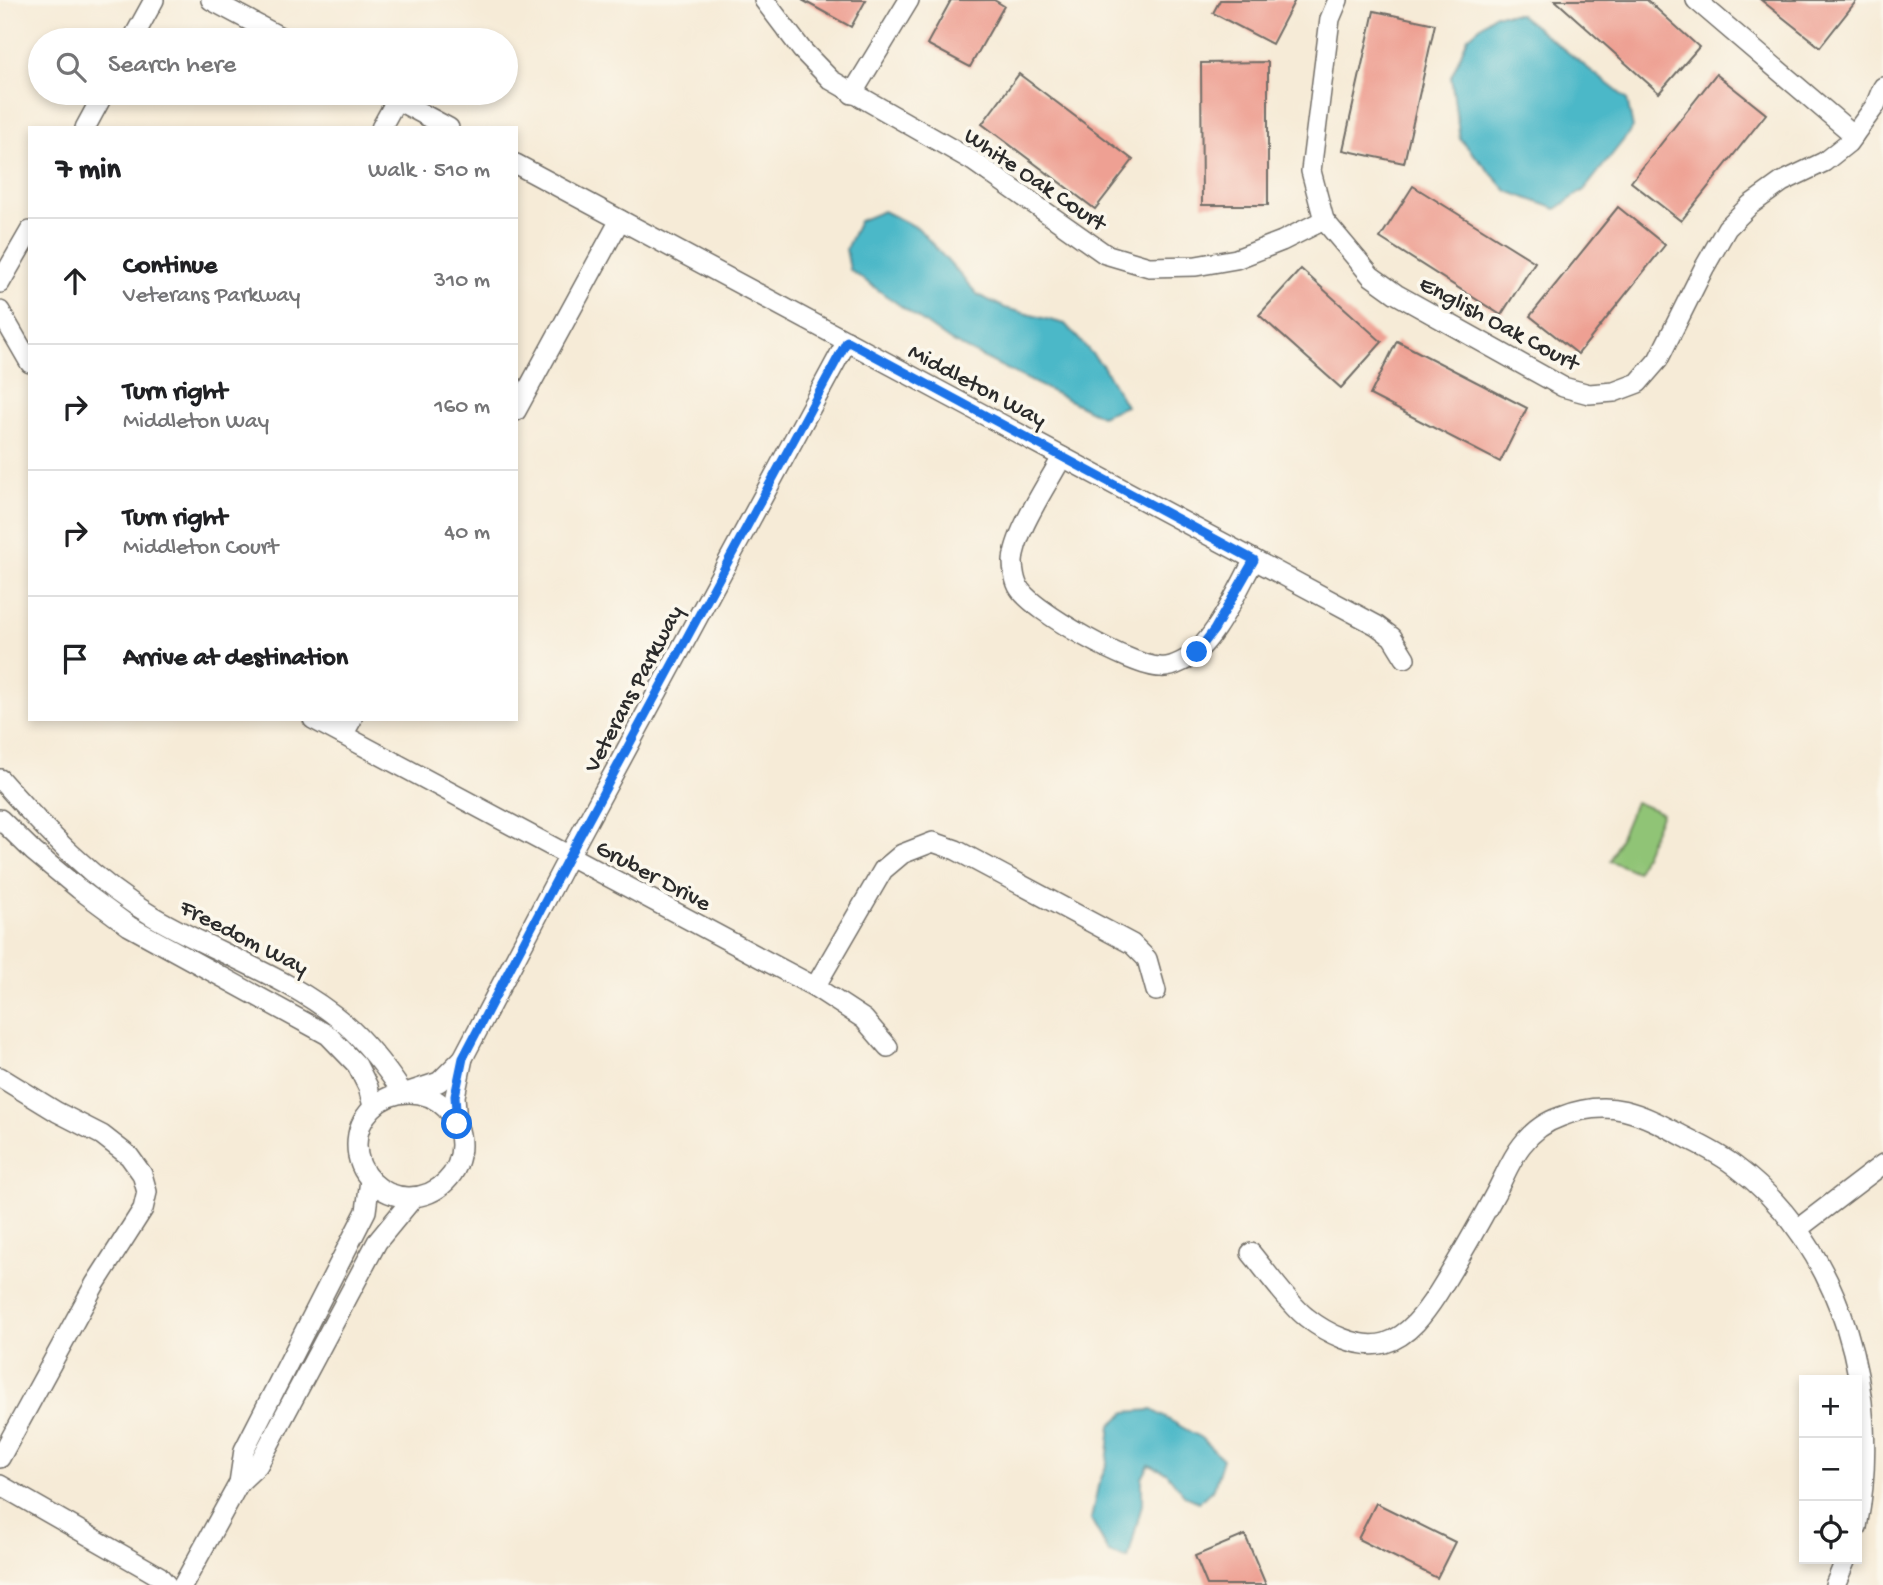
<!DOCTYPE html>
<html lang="en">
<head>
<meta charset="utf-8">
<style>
  :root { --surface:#fff; --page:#f2f2f2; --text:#202124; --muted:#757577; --line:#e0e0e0 }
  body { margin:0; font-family:"Gochi Hand",sans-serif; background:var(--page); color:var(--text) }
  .controls { position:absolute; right:21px; bottom:21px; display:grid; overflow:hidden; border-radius:0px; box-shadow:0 4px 10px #0003 }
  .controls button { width:63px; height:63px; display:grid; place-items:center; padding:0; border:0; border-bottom:2px solid var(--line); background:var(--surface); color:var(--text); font:35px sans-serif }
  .stop { position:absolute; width:21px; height:21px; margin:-16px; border:5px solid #1a73e8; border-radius:50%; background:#fff }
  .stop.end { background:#1a73e8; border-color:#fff; box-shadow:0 2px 7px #0008 }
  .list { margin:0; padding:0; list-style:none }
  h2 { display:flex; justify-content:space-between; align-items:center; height:91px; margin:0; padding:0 28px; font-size:30px }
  h2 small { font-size:23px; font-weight:400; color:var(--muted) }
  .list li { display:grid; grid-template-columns:46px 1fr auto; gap:21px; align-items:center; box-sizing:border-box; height:126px; padding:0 28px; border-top:2px solid var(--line) }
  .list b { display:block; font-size:26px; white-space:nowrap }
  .list p { margin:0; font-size:23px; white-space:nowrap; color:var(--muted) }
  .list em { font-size:23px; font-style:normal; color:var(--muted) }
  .icon { flex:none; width:38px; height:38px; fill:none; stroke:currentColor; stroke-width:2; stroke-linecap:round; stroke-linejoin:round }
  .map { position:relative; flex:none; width:1883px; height:1585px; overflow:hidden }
  .search { position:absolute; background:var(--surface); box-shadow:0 4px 10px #0003; left:28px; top:28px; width:490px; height:77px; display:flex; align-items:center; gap:18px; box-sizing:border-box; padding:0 24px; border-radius:38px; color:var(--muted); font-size:26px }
  .panel { position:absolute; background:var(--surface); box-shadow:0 4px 10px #0003; left:28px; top:126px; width:490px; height:595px; border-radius:0px }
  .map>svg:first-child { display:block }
</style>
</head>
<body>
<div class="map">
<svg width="1883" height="1585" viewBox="0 0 1883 1585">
  <rect width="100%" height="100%" fill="#fbf7ec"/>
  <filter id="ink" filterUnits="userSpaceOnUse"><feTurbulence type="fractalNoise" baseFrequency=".0143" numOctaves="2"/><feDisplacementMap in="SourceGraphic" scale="14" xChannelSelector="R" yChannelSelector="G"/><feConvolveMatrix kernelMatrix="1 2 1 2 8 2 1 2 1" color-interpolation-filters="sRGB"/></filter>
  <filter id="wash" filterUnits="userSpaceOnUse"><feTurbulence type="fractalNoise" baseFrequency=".00686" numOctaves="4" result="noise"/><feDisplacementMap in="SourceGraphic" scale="28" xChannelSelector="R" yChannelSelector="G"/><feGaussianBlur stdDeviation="1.57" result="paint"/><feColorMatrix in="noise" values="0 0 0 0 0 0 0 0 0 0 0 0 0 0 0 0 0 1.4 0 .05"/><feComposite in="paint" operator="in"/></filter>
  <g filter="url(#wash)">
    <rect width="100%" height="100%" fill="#f6ebd7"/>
    <!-- green -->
    <polygon fill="#90c476" stroke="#5e7850" stroke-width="2" points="1635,802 1662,813 1637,872 1610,861"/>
    <!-- water -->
    <g fill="#4cb8c8" stroke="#3c727a" stroke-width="2">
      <polygon points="1495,14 1519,14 1627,99 1633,128 1584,190 1556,209 1507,191 1460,139 1451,77 1468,37"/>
      <polygon points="883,211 918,228 978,295 1005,308 1065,324 1103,366 1126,406 1101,416 950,341 850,270 846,249 859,221"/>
      <polygon points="1152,1410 1201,1438 1223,1459 1214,1488 1199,1502 1185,1496 1166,1472 1149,1465 1142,1478 1142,1504 1128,1559 1109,1553 1091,1519 1098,1486 1107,1464 1111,1425 1126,1412"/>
    </g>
    <g id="blocks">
      <!-- building -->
      <g fill="#eea093">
        <polygon points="802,0 866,0 851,27"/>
        <polygon points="951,0 994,0 1004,6 970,67 927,44"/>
        <polygon points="1220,0 1295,0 1272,44 1213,13"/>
        <polygon points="1555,0 1647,0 1699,47 1659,93"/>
        <polygon points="1761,0 1857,0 1820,47"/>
        <polygon points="1374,11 1435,24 1404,163 1343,150"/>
        <polygon points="1268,62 1268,205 1202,205 1201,63"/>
        <polygon points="1019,74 1133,160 1095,209 982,124"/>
        <polygon points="1716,74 1766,114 1681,221 1631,182"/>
        <polygon points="1413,186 1535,262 1501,315 1380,238"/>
        <polygon points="1618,207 1665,245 1578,354 1530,316"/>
        <polygon points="1301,269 1382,342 1341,388 1259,315"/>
        <polygon points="1397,341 1527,408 1500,462 1370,395"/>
        <polygon points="1376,1503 1455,1542 1437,1578 1358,1539"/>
        <polygon points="1245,1535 1266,1585 1207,1585 1195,1556"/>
      </g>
    </g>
  </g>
  <g filter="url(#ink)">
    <use href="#blocks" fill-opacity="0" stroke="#726e67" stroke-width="2"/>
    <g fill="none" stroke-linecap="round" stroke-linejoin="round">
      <defs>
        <g id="street">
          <polyline points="211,0 286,40"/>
          <polyline points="764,0 802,50 831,80 973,161 1105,254 1149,267 1196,266 1236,259 1282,241 1324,220"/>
          <polyline points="1338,0 1330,19 1311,171 1324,220 1371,276 1396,294 1563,387 1589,394 1614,392 1638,383 1658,360 1704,268 1727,228 1750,205 1782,182 1824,162 1848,143 1875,106 1883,87"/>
          <polyline points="1696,0 1854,135"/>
          <polyline points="132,40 154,0"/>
          <polyline points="384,93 449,128"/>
          <polyline points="852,94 909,0"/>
          <polyline points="85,128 104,93"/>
          <polyline points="381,128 397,99"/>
          <polyline points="516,164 1376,625 1392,637 1405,658"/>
          <polyline points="0,283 30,231"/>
          <polyline points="0,311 30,363"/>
          <polyline points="516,411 620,220"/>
          <path d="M 1062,457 C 1048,484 1014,533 1013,562 C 1013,569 1015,582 1019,588 C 1033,612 1133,667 1160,667 C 1166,668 1175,665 1181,662 C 1213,648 1237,590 1254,560"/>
          <polyline points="313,719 815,987 864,1019 888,1047"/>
          <polyline points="343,735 352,719"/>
          <path d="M 0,779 C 46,831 93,881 154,917 C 215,953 291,977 345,1024 C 367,1043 386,1068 403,1093"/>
          <polyline points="0,819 34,852 79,889 129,926 328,1035 357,1065 368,1087 373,1106"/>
          <polyline points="815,987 883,870 902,854 933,842 956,850 1132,944 1147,959 1156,991"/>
          <polyline points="0,1077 57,1112 102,1135 129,1156 142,1174 147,1192 143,1209 95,1284 0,1458"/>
          <polyline points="409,1092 439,1082 463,1058"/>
          <circle cx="409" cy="1145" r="52"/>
          <polyline points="457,1124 455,1096 463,1058 569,856 847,341"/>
          <polyline points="1799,1228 1883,1164"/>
          <path d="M 1251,1253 C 1266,1271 1290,1305 1306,1317 C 1326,1333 1359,1350 1385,1343 C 1409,1336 1425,1313 1438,1293 C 1458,1261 1476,1229 1494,1196 C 1503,1180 1510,1160 1522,1145 C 1532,1132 1545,1122 1560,1117 C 1610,1097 1640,1113 1685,1137 C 1702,1146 1720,1154 1735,1166 C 1843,1246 1883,1397 1857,1527"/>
          <polyline points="239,1483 244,1450 366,1211 370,1180"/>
          <polyline points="0,1485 147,1569 159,1576 167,1585"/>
          <polyline points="183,1585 239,1483 258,1465 377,1242 414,1197"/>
          <polyline points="1835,1585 1846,1559"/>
        </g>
      </defs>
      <!-- street casing -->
      <use href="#street" stroke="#726e67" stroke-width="22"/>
      <!-- street -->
      <use href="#street" stroke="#fff" stroke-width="19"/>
    </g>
  </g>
  <g fill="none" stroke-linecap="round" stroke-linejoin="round" filter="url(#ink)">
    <!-- route -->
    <polyline stroke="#1a73e8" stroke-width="9" points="457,1124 455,1096 463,1058 569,856 847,341 1254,560 1214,630 1197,652"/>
  </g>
  <g text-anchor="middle" stroke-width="7" stroke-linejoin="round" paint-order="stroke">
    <!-- street labels -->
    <g font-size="24" fill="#2b2b2b" stroke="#fbf7ec">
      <text transform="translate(1036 178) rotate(34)" y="8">White Oak Court</text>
      <text transform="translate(1500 322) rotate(28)" y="8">English Oak Court</text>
      <text transform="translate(978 384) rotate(28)" y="8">Middleton Way</text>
      <text transform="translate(632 688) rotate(-62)" y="8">Veterans Parkway</text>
      <text transform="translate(654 874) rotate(28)" y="8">Gruber Drive</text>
      <text transform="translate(245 936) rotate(27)" y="8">Freedom Way</text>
    </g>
  </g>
</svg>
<div class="controls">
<button>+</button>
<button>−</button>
<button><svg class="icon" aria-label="locate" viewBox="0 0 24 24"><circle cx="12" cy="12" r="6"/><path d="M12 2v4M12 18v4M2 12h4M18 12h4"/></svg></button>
</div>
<div class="stop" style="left:457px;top:1124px"></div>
<div class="stop end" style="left:1197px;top:652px"></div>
<div class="search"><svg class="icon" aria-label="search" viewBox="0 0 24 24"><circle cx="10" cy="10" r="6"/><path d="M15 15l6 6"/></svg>Search here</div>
<section class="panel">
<h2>7 min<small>Walk · 510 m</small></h2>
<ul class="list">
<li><svg class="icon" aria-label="ahead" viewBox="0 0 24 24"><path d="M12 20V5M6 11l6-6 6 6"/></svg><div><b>Continue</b><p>Veterans Parkway</p></div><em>310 m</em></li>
<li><svg class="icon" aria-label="right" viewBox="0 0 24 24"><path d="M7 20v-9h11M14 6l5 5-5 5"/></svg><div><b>Turn right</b><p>Middleton Way</p></div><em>160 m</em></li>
<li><svg class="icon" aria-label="right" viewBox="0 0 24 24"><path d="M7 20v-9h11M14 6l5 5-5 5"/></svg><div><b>Turn right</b><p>Middleton Court</p></div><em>40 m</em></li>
<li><svg class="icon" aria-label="arrive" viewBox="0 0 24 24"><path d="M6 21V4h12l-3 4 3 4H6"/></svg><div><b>Arrive at destination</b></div></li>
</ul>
</section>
</div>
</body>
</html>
